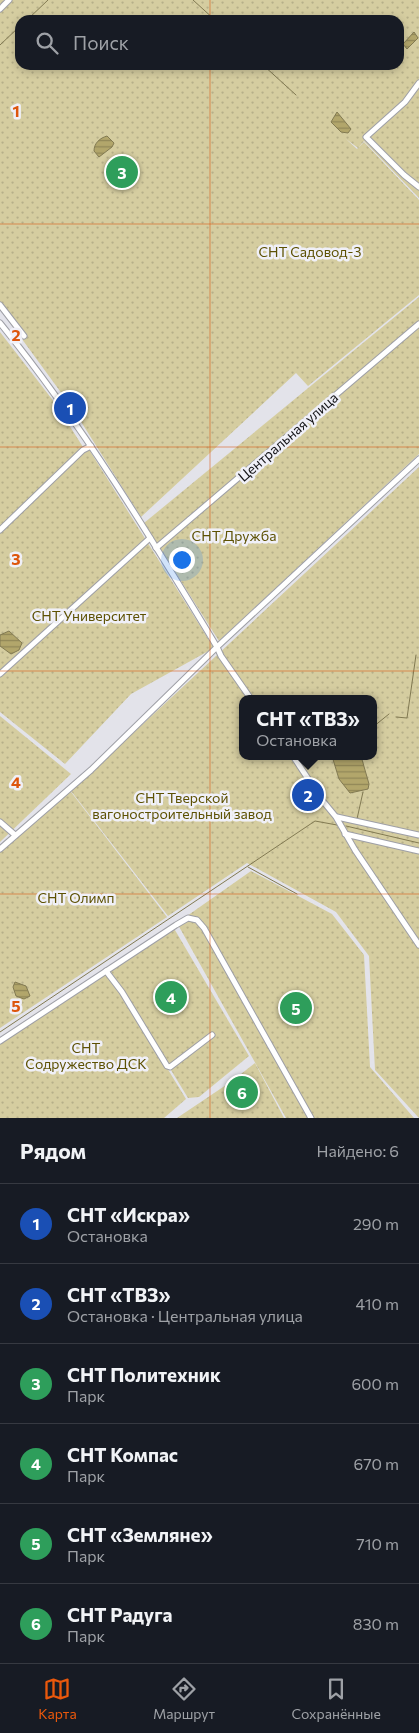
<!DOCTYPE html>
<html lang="ru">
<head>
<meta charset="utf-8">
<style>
  :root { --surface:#171b24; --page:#242831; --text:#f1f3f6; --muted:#9ea1a6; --line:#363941; --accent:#ea580c }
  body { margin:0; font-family:Commissioner,sans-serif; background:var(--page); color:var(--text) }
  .you { position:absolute; left:181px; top:559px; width:18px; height:18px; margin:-12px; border:4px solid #fff; border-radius:50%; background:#1a73e8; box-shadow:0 0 0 8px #1a73e833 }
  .badge { display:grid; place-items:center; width:32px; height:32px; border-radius:50%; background:var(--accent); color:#fff; font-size:16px; font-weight:700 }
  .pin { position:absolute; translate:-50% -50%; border:2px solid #fff; box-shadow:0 1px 5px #0006 }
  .popup { position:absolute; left:239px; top:695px; width:138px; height:65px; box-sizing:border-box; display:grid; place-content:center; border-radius:10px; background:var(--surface); filter:drop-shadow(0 1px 4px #0005); font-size:16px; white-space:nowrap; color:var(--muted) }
  .popup b { font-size:19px; color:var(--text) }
  .popup::after { content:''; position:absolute; left:50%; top:100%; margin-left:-10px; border:10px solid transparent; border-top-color:var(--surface) }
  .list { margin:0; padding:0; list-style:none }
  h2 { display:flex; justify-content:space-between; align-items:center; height:65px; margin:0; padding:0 20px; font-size:21px }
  h2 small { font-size:16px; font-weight:400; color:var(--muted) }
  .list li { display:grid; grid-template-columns:32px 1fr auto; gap:15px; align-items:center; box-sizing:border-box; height:80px; padding:0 20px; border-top:1px solid var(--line) }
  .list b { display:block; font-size:19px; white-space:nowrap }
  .list p { margin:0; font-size:16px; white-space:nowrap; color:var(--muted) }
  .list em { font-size:16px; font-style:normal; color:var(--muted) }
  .icon { flex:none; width:28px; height:28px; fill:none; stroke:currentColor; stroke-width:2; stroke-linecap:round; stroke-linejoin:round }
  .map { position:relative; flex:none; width:419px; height:1118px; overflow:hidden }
  .search { position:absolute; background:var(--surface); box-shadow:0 2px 8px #0003; left:15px; right:15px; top:15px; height:55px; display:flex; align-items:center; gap:12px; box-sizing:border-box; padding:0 18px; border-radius:15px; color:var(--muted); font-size:19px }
  .sheet { height:545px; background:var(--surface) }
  nav { display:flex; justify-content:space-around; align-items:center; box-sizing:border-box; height:70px; border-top:1px solid var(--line); background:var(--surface); font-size:14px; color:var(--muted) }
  nav a { display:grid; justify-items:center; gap:2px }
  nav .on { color:var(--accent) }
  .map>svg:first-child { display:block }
</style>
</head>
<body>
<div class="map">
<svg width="419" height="1118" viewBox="0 0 419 1118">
  <defs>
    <pattern id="park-dots" width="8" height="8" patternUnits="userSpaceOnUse" patternTransform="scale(1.25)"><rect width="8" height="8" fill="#d5cda0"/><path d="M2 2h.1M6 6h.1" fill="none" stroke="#b6af89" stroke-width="1.8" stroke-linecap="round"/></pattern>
    <pattern id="water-rules" width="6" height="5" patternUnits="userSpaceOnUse" patternTransform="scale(1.25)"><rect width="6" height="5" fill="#b2a66b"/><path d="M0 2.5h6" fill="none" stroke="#908657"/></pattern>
  </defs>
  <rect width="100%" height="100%" fill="#e3e3ea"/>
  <!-- park -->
  <g fill="url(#park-dots)" fill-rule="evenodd">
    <path d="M 0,0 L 419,0 L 419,198 L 364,141 L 358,148 L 346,139 L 357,149 L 364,142 L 419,200 L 419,295 L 308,386 L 296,373 L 141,517 L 73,409 L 0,309 ZM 20,20 L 399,20 L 399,65 L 20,65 Z"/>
    <polygon points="419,297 419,454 219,641 144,523"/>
    <polygon points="0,332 55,403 83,447 0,529"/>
    <polygon points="88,448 214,648 131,694 65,764 0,712 0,533"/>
    <path d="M 419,467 L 419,1118 L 375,1070 L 369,956 L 336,912 L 247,863 L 168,916 L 71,791 ZM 243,699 L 373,699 L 373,756 L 243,756 Z"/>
    <polygon points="0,716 71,774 0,842"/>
    <polygon points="68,788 167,917 0,1028 0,846"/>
    <polygon points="251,871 332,914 364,955 370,1067 414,1118 286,1118 177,923"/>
    <polygon points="172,925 249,1056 199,1097 188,1098 108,967"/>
    <polygon points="106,968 186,1099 164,1118 0,1118 0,1040"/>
    <polygon points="255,1063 284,1118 177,1118 232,1081"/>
  </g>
  <!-- water -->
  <g fill="url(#water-rules)" stroke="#827a52">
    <polygon points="414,32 418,38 407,49 403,44"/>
    <polygon points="337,112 351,129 348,133 341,132 331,122"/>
    <path d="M 107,136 L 114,143 L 112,147 L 99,157 L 94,151 C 94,143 100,138 107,136 Z"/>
    <polygon points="9,631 22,643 19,650 11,654 0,646 0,635"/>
    <polygon points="332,756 361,756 369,784 368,789 350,793 339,779"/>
    <polygon points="15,982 26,986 30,996 24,999 16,996 13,987"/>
  </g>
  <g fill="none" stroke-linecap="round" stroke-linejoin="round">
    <!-- stream -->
    <g stroke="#827a52" stroke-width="1">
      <polyline points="193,0 215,20"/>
      <polyline points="27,20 48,0"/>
      <polyline points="0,45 20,26"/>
      <polyline points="263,65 296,95"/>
      <polyline points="396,717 407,718 416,655"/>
      <polyline points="373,727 389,714"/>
      <polyline points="357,819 363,792"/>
      <polyline points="346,826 419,843"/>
      <polyline points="248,867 297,894"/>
      <polyline points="0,1032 315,821 337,825"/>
    </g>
    <defs>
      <g id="minor">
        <polyline points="0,9 9,0"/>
        <polyline points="419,83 405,102 366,137 404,175 419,187"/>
        <polyline points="0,305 24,336"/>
        <path d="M 0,323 C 82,424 150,536 217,647 L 221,656 L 251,699"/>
        <polyline points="0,530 83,450 91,446"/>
        <polyline points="156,548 419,324"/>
        <polyline points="0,674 150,538"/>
        <polyline points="293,756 322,800 336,817 355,850 419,945"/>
        <polyline points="337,817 419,835"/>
        <polyline points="0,822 15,835"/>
        <polyline points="345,834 419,851"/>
        <polyline points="0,849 91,770 217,647 419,459"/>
        <polyline points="106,971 122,992 167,1066 170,1067 212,1035"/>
        <polyline points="0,1041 176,925 188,918 197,920 204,928 311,1118"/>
      </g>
    </defs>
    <!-- minor casing -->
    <use href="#minor" stroke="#9e9fa6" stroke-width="7"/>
    <!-- minor -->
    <use href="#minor" stroke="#fff" stroke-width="5"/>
  </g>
  <!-- grid -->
  <path fill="none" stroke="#dd560c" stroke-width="1" stroke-opacity="0.55" d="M 210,0 L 210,20M 210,65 L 210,1118M 0,224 L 419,224M 0,447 L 419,447M 0,671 L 419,671M 0,894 L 419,894"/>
  <g text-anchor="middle" stroke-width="5" stroke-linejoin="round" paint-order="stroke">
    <!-- park labels -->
    <g font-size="14" fill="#5d5103" stroke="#f0f0f8">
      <text x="310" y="257">СНТ Садовод-3</text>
      <text x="234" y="541">СНТ Дружба</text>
      <text x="89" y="621">СНТ Университет</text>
      <text x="182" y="803">СНТ Тверской<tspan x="182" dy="16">вагоностроительный завод</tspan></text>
      <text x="76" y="903">СНТ Олимп</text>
      <text x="86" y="1053">СНТ<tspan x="86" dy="16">Содружество ДСК</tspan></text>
    </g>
    <!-- street labels -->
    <g font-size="14" fill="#131316" stroke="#f0f0f8">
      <text transform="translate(288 437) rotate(-41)" y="5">Центральная улица</text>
    </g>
  </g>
  <g font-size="16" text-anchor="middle" font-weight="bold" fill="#dd560c" stroke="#f0f0f8" stroke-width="5" stroke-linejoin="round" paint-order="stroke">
    <text x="16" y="117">1</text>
    <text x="16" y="341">2</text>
    <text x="16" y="565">3</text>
    <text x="16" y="788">4</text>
    <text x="16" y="1012">5</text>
  </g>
</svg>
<div class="you"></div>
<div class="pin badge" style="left:70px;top:408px;background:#1a4fb4">1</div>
<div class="pin badge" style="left:308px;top:795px;background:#1a4fb4">2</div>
<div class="popup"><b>СНТ «ТВЗ»</b>Остановка</div>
<div class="pin badge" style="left:122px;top:172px;background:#2e9e5b">3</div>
<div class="pin badge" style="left:171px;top:997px;background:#2e9e5b">4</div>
<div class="pin badge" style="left:296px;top:1008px;background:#2e9e5b">5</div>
<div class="pin badge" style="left:242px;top:1092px;background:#2e9e5b">6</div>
<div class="search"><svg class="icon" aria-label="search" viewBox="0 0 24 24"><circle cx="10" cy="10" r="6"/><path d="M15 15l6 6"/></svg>Поиск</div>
</div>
<section class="sheet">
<h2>Рядом<small>Найдено: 6</small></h2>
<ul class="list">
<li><span class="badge" style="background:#1a4fb4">1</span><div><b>СНТ «Искра»</b><p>Остановка</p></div><em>290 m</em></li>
<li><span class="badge" style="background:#1a4fb4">2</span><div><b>СНТ «ТВЗ»</b><p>Остановка · Центральная улица</p></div><em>410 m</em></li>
<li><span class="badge" style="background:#2e9e5b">3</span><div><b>СНТ Политехник</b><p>Парк</p></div><em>600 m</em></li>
<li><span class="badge" style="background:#2e9e5b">4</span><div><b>СНТ Компас</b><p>Парк</p></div><em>670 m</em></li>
<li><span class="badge" style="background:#2e9e5b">5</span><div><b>СНТ «Земляне»</b><p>Парк</p></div><em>710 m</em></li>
<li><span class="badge" style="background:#2e9e5b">6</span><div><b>СНТ Радуга</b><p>Парк</p></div><em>830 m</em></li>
</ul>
</section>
<nav>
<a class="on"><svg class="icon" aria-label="map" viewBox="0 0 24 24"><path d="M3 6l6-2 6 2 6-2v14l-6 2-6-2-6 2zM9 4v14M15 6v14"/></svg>Карта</a>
<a><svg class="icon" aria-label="directions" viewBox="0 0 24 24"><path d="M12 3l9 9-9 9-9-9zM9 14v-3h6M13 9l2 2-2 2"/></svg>Маршрут</a>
<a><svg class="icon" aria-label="saved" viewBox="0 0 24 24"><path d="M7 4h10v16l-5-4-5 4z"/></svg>Сохранённые</a>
</nav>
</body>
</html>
